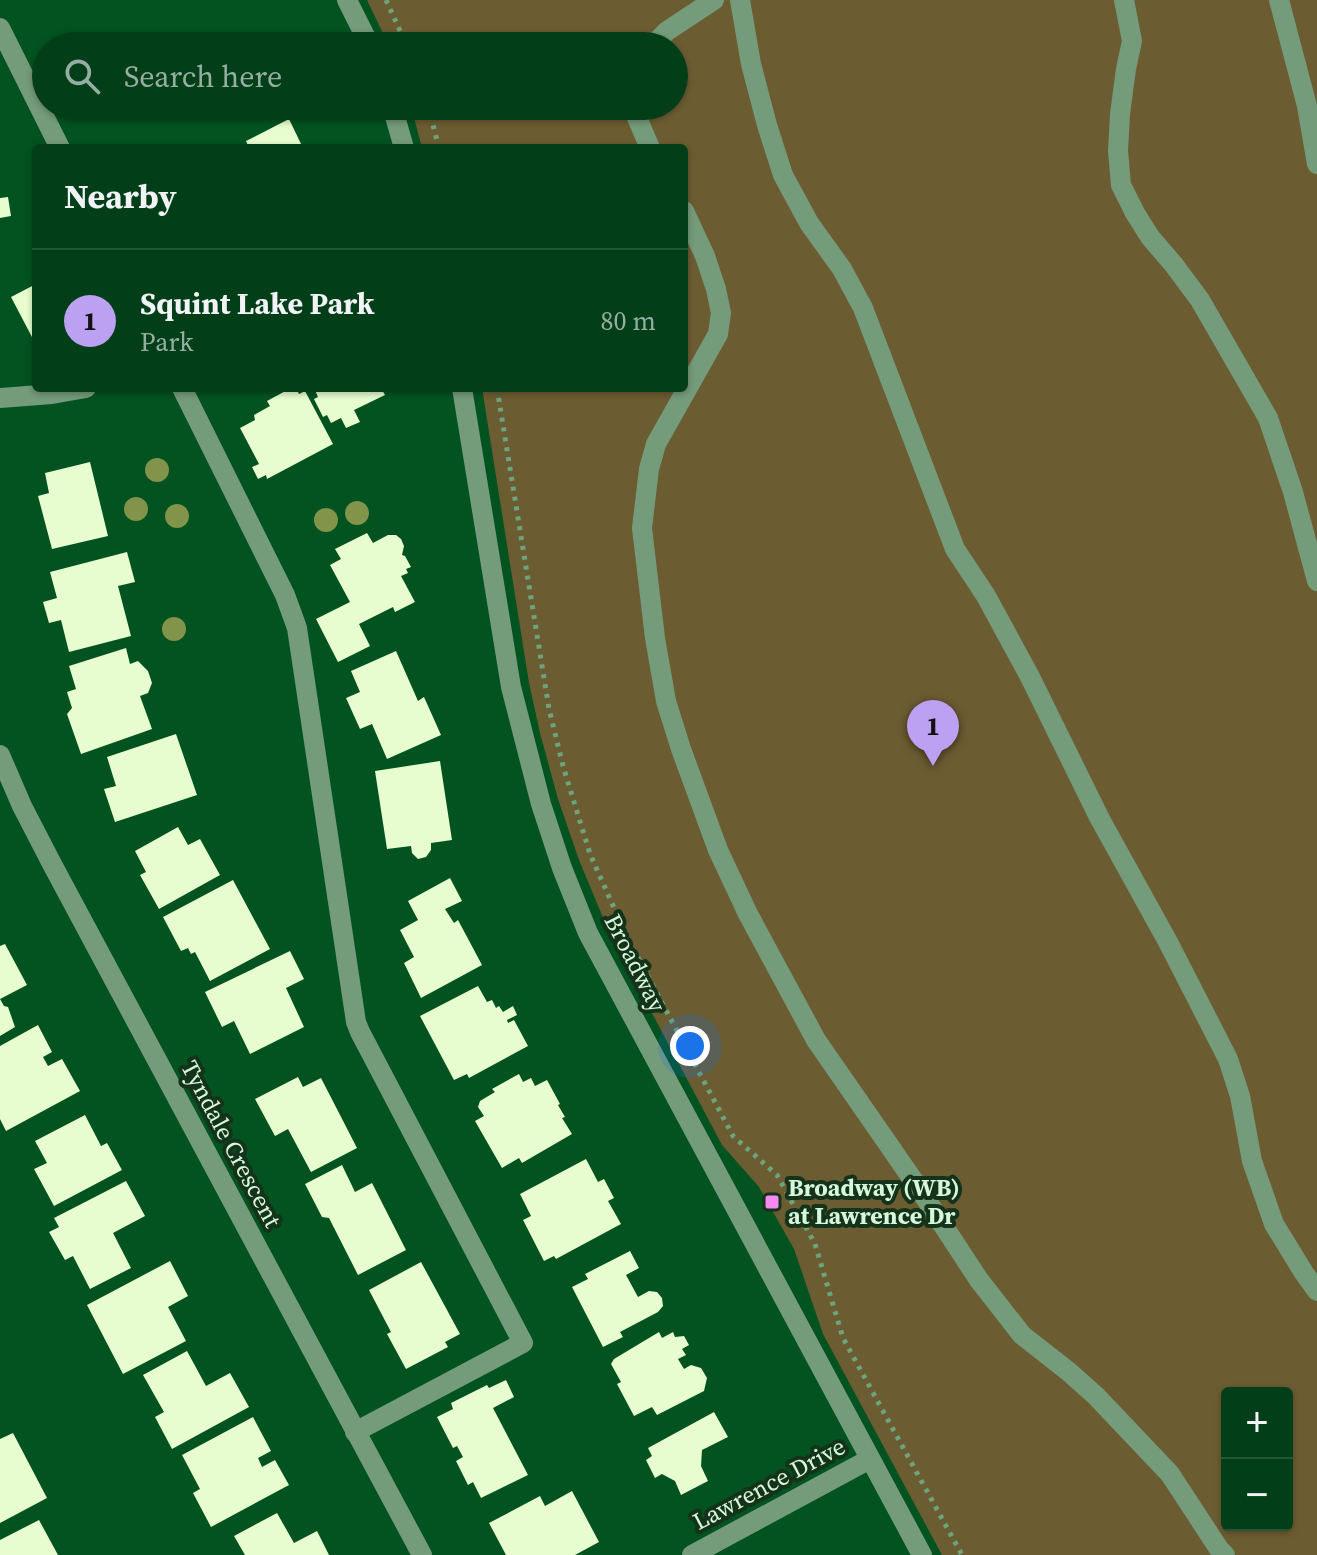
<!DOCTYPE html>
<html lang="en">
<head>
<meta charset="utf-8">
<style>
  :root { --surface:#023e18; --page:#0c4521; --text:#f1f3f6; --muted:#96aea2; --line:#235737; --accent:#bca0f2 }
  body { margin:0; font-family:"Source Serif 4",serif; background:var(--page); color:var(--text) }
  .controls { position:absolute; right:24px; bottom:24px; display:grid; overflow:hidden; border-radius:8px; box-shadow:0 2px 6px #0004 }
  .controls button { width:72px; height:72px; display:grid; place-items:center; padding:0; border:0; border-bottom:2px solid var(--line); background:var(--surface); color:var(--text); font:40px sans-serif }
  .you { position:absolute; left:690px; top:1046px; width:28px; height:28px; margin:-20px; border:6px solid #fff; border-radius:50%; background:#1a73e8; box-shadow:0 0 0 12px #1a73e833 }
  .badge { display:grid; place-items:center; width:52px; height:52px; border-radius:50%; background:var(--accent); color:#111; font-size:26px; font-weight:700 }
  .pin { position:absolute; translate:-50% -66px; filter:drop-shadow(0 2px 4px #0008) }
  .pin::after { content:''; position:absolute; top:42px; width:28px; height:24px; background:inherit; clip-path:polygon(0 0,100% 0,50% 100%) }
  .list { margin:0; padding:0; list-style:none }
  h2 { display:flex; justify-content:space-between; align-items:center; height:104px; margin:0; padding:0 32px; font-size:34px }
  h2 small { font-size:26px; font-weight:400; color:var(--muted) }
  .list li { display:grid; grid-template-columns:52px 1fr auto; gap:24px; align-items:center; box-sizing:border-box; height:144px; padding:0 32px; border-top:2px solid var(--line) }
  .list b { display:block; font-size:30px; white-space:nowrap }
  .list p { margin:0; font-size:26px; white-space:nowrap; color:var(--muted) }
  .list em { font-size:26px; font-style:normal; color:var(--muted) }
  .icon { flex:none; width:44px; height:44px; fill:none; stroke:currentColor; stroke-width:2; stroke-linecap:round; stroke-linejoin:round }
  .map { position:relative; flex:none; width:1317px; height:1555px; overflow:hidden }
  .search { position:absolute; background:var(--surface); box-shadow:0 2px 6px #0004; left:32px; top:32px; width:656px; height:88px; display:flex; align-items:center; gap:20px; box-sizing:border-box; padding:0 28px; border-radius:44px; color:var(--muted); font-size:30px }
  .panel { position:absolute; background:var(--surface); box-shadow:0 2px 6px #0004; left:32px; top:144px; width:656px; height:248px; border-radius:8px }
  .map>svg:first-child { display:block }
</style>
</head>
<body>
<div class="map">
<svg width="1317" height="1555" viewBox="0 0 1317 1555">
  <rect width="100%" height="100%" fill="#025320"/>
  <!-- green -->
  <path fill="#6c5c32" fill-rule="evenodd" d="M 367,0 L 1317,0 L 1317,1555 L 942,1555 L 823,1334 L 794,1249 L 759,1187 L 722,1145 L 609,932 L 579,860 L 558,799 L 540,733 L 529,683 L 482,388 L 684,388 L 684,148 L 422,148 L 411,106 L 674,106 L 674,46 L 389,46 ZM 1227,1393 L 1287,1393 L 1287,1525 L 1227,1525 Z"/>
  <!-- building -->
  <g fill="#e7fdcf">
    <polygon points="289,119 303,148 249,148 246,141"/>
    <polygon points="8,197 11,216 0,218 0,198"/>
    <polygon points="36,284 36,338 33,339 11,297"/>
    <polygon points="291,388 296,388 299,394 305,391 333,444 267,479 266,475 258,479 252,467 259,464 240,428 255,420 254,415 270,406 267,401"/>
    <polygon points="314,388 381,388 385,395 354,410 360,422 346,428 341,418 331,423 327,415 323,417 314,399 318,397"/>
    <polygon points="90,462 108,536 52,549 38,496 49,493 45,473"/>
    <polygon points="367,533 373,543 388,535 396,535 401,539 404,546 402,555 405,556 411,567 406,569 408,573 401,576 415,602 395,612 393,607 359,624 370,646 338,662 316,619 350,602 330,565 341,559 335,549"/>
    <polygon points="127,552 135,582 118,586 131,636 69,652 61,620 49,623 43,602 57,598 50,572"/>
    <polygon points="126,648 130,664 138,661 148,671 152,683 148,693 140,696 152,729 81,754 67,714 72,708 67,692 76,689 69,666"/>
    <polygon points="396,651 418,701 424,697 441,735 387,759 372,724 360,729 346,698 360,692 351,671"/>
    <polygon points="176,734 197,795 115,822 104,789 116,786 107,757"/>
    <polygon points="440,761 452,840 431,843 431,850 426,857 418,859 412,853 411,846 387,849 375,771"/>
    <polygon points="178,827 188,845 200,839 220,875 159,909 140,875 146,872 135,851"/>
    <polygon points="450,878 462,901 445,909 454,923 458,920 482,965 421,998 404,963 414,957 400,930 418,920 408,901"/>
    <polygon points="233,880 270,949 210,981 195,952 191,954 188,948 181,951 163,917"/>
    <polygon points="5,944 27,985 0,999 4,1006 8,1007 15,1027 0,1036 0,946"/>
    <polygon points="290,951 304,979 286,988 304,1027 250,1054 234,1021 222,1027 205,992"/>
    <polygon points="478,986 487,1002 492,1000 496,1008 499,1006 503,1012 513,1006 517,1015 507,1020 508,1023 514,1020 528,1046 469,1078 467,1074 454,1080 420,1016"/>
    <polygon points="38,1025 52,1052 43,1057 48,1066 62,1059 80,1091 6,1131 0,1119 0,1046"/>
    <polygon points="519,1074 523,1082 531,1078 535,1086 547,1080 560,1104 558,1105 565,1117 562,1118 572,1134 522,1163 519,1158 502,1168 475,1121 484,1116 478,1107 480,1101 495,1092 492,1089"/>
    <polygon points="298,1077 303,1087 321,1078 357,1148 311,1172 288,1129 275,1136 255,1099"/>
    <polygon points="85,1115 101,1146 107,1143 122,1170 54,1206 34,1169 47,1163 35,1141"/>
    <polygon points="586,1159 598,1182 604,1179 614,1198 608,1201 621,1224 556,1259 554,1256 544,1261 523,1220 531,1216 520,1194"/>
    <polygon points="342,1165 355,1192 372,1183 406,1250 358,1275 329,1218 322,1217 305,1184"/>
    <polygon points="126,1181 145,1216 113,1233 131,1268 90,1289 73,1256 65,1260 49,1232 59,1227 54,1218"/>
    <polygon points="630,1251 639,1268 626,1275 638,1297 649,1291 657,1292 662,1298 663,1306 658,1312 620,1332 623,1337 603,1347 572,1287 588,1279 585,1274"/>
    <polygon points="170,1261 188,1296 168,1307 186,1341 123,1374 87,1305"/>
    <polygon points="421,1262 460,1334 445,1342 448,1347 406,1369 387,1334 391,1332 369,1290"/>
    <polygon points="659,1332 662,1338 673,1332 675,1337 684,1336 689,1345 682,1349 686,1355 678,1359 684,1369 691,1365 701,1368 707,1378 704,1391 657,1415 652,1407 634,1416 617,1384 621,1382 611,1364 614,1359"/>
    <polygon points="187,1351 206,1386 230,1373 249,1407 172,1449 155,1417 164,1412 143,1375"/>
    <polygon points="506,1380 514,1397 493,1408 528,1475 481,1498 473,1482 468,1485 456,1461 463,1457 457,1446 453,1448 437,1417 453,1409 451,1403 487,1385 489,1388"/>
    <polygon points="714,1412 728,1437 702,1450 701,1466 708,1481 681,1495 675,1481 662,1474 655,1478 646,1460 652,1456 648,1448"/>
    <polygon points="253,1417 271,1451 258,1458 262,1467 275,1460 289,1485 211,1527 193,1493 200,1489 182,1455"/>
    <polygon points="13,1433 47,1498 0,1523 0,1439"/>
    <polygon points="572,1491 599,1542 575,1555 506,1555 489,1523 540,1496 545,1506"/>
    <polygon points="277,1513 294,1543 317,1531 329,1555 245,1555 234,1536"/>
    <polygon points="39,1520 58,1555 0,1555 0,1540"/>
  </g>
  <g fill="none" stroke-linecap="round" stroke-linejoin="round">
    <!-- path -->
    <g stroke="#6ca57d" stroke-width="5" stroke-dasharray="4 6" stroke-linecap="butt">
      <polyline points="386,0 407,46"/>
      <polyline points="428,106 439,148"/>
      <polyline points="497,388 549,709 563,766 590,854 627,937 733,1136 777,1175 815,1244 843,1338 962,1555"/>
    </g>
    <!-- minor -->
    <g stroke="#749b7a" stroke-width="20">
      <polyline points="347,0 370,46"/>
      <polyline points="740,0 751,64 767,125 783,175 809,223 842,269 863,308 955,549 986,596 1029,675 1100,819 1168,942 1228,1059 1240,1096 1252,1161 1274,1224 1304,1273 1317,1291"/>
      <polyline points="1124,0 1132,41 1126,69 1120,114 1118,151 1121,185 1135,213 1150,237 1174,265 1200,300 1268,418 1293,492 1317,581"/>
      <polyline points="1279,0 1307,106 1317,164"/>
      <polyline points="0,28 60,148"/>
      <polyline points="652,46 667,31 714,0"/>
      <polyline points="392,106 404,148"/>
      <polyline points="632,106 650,148"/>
      <polyline points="684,211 705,256 716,289 721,313 718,334 656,444 649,469 642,528 655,638 666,701 681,749 718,850 748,914 816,1040 920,1190 979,1280 1022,1335 1068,1371 1096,1396 1170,1474 1219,1549 1225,1555"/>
      <polyline points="182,388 285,595 297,628 356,1022 360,1032 523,1343 355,1432"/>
      <polyline points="462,388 511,687 541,804 562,868 588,933 922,1555"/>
      <polyline points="0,398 52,394 86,388"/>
      <polyline points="0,755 22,806 52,864 422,1555"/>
      <polyline points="692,1555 870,1459"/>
    </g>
  </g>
  <!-- trees -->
  <g fill="#82934a">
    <circle cx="157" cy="470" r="12"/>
    <circle cx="136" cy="509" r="12"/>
    <circle cx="357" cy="513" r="12"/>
    <circle cx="177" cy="516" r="12"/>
    <circle cx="326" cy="520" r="12"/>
    <circle cx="174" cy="629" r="12"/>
  </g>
  <!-- markers -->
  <rect fill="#f489ef" stroke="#15321b" stroke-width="3" x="764" y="1194" width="16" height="16" rx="4"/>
  <g text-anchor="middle" stroke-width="8" stroke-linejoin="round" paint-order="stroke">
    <!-- street labels -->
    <g font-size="24" fill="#d7f9db" stroke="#15321b">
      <text transform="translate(635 963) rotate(63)" y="8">Broadway</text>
      <text transform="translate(231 1144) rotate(62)" y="8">Tyndale Crescent</text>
      <text transform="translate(769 1484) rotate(-28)" y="8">Lawrence Drive</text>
    </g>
    <!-- poi labels -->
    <g font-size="24" font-weight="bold" fill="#d7f9db" stroke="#15321b" text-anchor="start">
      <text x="788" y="1196">Broadway (WB)<tspan x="788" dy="28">at Lawrence Dr</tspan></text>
    </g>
  </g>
</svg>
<div class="controls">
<button>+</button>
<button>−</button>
</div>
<div class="you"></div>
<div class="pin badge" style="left:933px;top:766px">1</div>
<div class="search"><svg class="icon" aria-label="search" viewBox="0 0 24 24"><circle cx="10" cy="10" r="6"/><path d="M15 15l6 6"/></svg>Search here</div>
<section class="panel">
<h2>Nearby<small></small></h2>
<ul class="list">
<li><span class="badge">1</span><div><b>Squint Lake Park</b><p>Park</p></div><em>80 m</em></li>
</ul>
</section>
</div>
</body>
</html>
